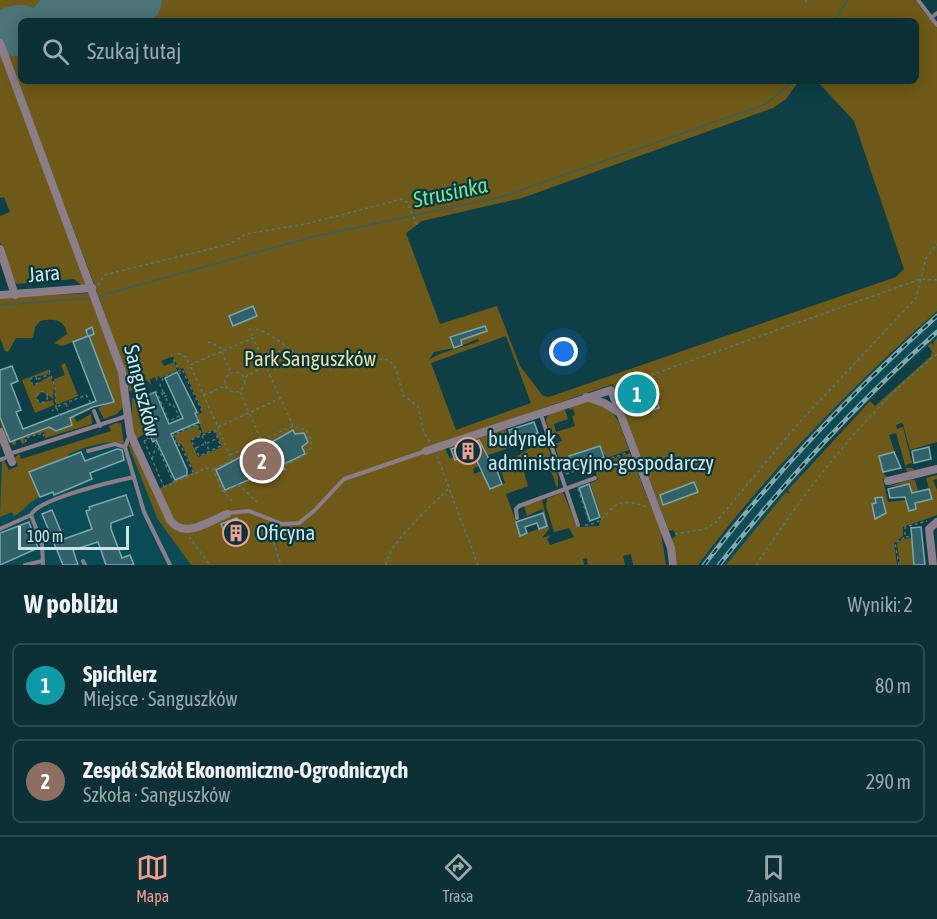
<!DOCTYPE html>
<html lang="pl">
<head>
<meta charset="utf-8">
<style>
  :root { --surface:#0a2f35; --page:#13373d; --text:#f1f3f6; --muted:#99a9ad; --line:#2a4a50; --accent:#f59d8e }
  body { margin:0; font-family:"Asap Condensed",sans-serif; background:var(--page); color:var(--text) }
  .scale { position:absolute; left:18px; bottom:15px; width:111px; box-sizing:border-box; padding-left:6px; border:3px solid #cce4e8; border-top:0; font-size:16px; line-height:21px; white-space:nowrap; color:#cce4e8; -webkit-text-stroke:4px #01353d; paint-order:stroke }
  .you { position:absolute; left:564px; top:352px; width:21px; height:21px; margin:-15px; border:4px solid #fff; border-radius:50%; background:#1a73e8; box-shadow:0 0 0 9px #1a73e833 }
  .badge { display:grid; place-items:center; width:39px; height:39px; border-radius:50%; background:var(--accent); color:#fff; font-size:20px; font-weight:700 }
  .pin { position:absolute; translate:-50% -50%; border:3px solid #fff; box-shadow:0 2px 6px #0006 }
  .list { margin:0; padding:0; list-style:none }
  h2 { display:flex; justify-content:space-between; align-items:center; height:78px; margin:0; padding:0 24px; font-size:26px }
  h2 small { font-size:20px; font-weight:400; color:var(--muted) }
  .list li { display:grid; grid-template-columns:39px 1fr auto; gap:18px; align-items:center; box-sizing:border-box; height:84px; margin:0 12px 12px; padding:0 12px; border:2px solid var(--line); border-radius:9px }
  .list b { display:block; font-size:22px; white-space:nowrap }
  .list p { margin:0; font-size:20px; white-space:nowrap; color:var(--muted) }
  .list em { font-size:20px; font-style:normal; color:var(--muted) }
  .icon { flex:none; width:33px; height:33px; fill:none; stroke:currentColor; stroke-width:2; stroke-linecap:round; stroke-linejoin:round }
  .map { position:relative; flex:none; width:937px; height:565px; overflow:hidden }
  .search { position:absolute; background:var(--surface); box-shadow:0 3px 15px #0003; left:18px; right:18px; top:18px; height:66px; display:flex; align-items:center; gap:15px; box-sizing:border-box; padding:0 21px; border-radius:9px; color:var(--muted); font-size:22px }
  .sheet { height:270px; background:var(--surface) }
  nav { display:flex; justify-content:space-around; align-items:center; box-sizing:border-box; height:84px; border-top:2px solid var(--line); background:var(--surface); font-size:16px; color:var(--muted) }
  nav a { display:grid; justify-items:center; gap:3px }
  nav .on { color:var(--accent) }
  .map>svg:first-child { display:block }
</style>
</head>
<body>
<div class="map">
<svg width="937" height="565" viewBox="0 0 937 565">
  <rect width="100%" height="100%" fill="#0e3f47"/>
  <!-- built -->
  <g fill="#0a4c56">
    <polygon points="937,311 937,338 891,379 826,445 726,565 698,565 788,456 846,396"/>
    <polygon points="118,438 130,445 150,493 195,565 0,565 0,455 9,470"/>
  </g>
  <!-- green -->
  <g fill="#6e5a18" fill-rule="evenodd">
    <path d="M 0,0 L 915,0 L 937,28 L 937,311 C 850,388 768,472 698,565 L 677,565 L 672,539 L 676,535 L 673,530 L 669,531 L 613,384 L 439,444 L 445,448 L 450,459 L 453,457 L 449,447 L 468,440 L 451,448 L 455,460 L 468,457 L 472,461 L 483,457 L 484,462 L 473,469 L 474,474 L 482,471 L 489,489 L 505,483 L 497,459 L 516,457 L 545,438 L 558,477 L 558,486 L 557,488 L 548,463 L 524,472 L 528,486 L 506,494 L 521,535 L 547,526 L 542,509 L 527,516 L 524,506 L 542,500 L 549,529 L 542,538 L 551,535 L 547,539 L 550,545 L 574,537 L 569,528 L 554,532 L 546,506 L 547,499 L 563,492 L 577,527 L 599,526 L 601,517 L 590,483 L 598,480 L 594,466 L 630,453 L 661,532 L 666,565 L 633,565 L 631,554 L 623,556 L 625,565 L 586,565 L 588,564 L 587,558 L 583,559 L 584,565 L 191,565 L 157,518 L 128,444 L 133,445 L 154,491 L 194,472 L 182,445 L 178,444 L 174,435 L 197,425 L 201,435 L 190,440 L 198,457 L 222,447 L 215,431 L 217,429 L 203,434 L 197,415 L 203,412 L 183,368 L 179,369 L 173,356 L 161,361 L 164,366 L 174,362 L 177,370 L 161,378 L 158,376 L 157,382 L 155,377 L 150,379 L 151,385 L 147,380 L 143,383 L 143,389 L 141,378 L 137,379 L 139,391 L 129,391 L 126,374 L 97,292 L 0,34 ZM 21,21 L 916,21 L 916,81 L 817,81 L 854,121 L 904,269 L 896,277 L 549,397 L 543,396 L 520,366 L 497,306 L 440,324 L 406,233 L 422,221 L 522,198 L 773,108 L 786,99 L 799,81 L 21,81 ZM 485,326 L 486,331 L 461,340 L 463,345 L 478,339 L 479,341 C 464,348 440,351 429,360 L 434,352 L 454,348 L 450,336 ZM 506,336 L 531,403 L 456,430 L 431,363 ZM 649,381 L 659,408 L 648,411 L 645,400 L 632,404 L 632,407 L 627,409 L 619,391 Z"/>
    <polygon points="0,49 87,285 82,286 74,279 17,284 14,281 0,242 0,216 10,212 4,197 0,198"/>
    <path d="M 90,293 L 119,375 L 123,407 L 117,414 L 104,419 L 98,408 L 114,401 L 89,337 L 94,334 L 92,328 L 86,330 L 88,336 L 62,346 L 54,343 L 67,334 C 65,319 53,318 40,321 L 35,327 L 33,338 L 16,338 L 8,352 L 5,351 L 0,338 L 0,298 Z"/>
    <polygon points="937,338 937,442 910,450 903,424 901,423 896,425 897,429 903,427 912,463 906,465 906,468 912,468 915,471 907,472 896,433 889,435 895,453 879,456 884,474 888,478 883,479 888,502 905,500 910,511 916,509 909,484 887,487 909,480 915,480 921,501 932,498 926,478 937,475 937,479 933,480 937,490 937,515 903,527 903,536 894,543 897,565 726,565 786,492 790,494 788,490 870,401 875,406 931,356 932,351 928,346 931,343 934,346 933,342"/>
    <polygon points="65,363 78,396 56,405 54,379 65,375 61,365"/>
    <polygon points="48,370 49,374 29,378 33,386 50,376 54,386 53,399 42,391 36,398 40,403 53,400 54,405 35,413 22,380"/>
    <polygon points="132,398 134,398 138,407 141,406 151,430 136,439 132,428"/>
    <path d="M 584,401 C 619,406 619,423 629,450 L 607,458 L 600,446 L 569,456 L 573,468 L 579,468 L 564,473 L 554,444 L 562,441 L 559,434 L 551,437 L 546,421 L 548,413 L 564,407 L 568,419 L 554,424 L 556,432 L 575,426 L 572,416 L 575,415 L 573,409 L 570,410 L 568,405 Z"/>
    <path d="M 91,414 L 92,424 L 45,438 L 44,432 L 24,438 L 25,443 L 22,444 L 20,439 L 16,441 L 15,446 C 6,441 0,428 0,417 L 10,442 L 49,427 L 56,431 L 72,425 L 70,418 L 74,417 L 77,422 Z"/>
    <path d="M 116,423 L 121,423 L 124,444 C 107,438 84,448 68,454 L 69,457 L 30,472 L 40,497 C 29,501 23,512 14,516 L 12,512 L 0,517 L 2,462 L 4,460 L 9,470 L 18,466 L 15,458 L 19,453 L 21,459 L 111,431 L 109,426 Z"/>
    <polygon points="505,427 510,444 506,449 488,455 483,450 479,439 471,439"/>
    <polygon points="912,538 914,565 900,565 897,544 902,539"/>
  </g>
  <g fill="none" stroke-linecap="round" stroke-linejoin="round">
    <!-- stream -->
    <g stroke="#425d50" stroke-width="2">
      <polyline points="834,21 848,0"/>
      <polyline points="99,296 312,237 501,197 766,104 793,81"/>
      <polyline points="0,305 93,298"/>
    </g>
    <!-- runway -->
    <g stroke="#4a747a" stroke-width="50">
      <polyline points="55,21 137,0"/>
      <polyline points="14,31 21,30"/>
    </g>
  </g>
  <!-- building -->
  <g fill="#336169" stroke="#79a8b1" stroke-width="1.5">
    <polygon points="253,306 257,316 233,326 229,316"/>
    <polygon points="485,326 487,331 461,340 462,345 454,348 450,337"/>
    <polygon points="92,327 94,334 89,336 114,402 93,407 70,418 72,425 56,431 49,427 10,442 0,417 0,370 12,366 18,381 11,384 21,410 16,412 23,429 96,401 73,342 88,336 86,330"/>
    <polygon points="177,372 197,412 195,413 199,422 171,434 187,470 187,475 175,480 156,440 153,442 149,434 154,432 140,399 155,392 169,424 183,418 165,378"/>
    <polygon points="649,381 659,408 648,411 645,400 632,404 633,407 627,409 619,391"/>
    <polygon points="534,422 538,433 513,442 509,430"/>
    <polygon points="293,430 295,434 304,433 308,442 302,447 305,454 282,465 285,469 269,477 267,472 225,490 216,470 254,450 257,449 260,457 274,450 270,443"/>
    <polygon points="479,440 490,461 493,460 502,484 490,489 476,459 473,460 469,455 455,460 451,449"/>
    <polygon points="600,446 604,457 573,468 569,456"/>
    <polygon points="929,447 931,459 914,463 912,451"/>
    <polygon points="117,449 122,450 124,460 90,473 92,479 54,495 53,492 40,497 29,472 81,452 85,461"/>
    <polygon points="894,452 901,468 883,472 879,456"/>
    <polygon points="694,482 698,492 663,505 660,495"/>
    <polygon points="589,484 600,517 590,521 579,488"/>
    <polygon points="909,484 912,493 929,489 932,499 915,503 916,509 909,511 905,497 890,498 888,489"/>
    <polygon points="126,495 133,515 111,523 111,529 122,558 130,555 134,565 106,565 98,542 73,550 78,565 63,565 42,514 52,510 64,539 92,529 86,511 90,510 89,507"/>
    <polygon points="882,497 886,513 875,519 872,504 876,503 875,498"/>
    <polygon points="543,513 547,526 539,529 537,523 525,527 527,533 520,536 516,522"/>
    <polygon points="237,518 246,542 235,546 230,532 225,534 221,524"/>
    <polygon points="29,522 38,548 0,565 0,533"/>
    <polygon points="921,527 925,565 914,565 911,528"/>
  </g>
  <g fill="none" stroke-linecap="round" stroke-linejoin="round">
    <!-- path -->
    <g stroke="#517980" stroke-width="1.5" stroke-dasharray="3 3" stroke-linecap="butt">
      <polyline points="805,0 807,3"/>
      <polyline points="98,285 104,275 230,244 246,234 306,224 402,199 407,202 417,225"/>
      <polyline points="249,328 253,337"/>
      <path d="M 256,329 C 278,335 290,355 313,361 C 338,367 363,357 389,360 L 396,369 L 403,395 L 418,406 L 424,433 L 430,442"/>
      <polyline points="208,342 220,347 230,371"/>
      <polyline points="178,353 186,357 189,364"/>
      <polyline points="171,354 179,371 182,369 202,411 196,414 200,423 173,435 177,445 181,446 194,474 206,468 213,469 221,489 232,501"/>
      <polyline points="49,370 55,387 56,407 52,411"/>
      <circle cx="235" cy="382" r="10"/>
      <polyline points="178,374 183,372"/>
      <polygon points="36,377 38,383 33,385 30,379"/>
      <polyline points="245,377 266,366 283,347"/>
      <polyline points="38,379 50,374"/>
      <polyline points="617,387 921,279 937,280"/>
      <circle cx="42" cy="397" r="5.5"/>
      <polyline points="163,392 160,385 163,378 177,371"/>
      <polyline points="240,392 261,440"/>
      <polygon points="162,393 166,393 166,396 163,397"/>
      <polyline points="204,395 225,386"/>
      <polyline points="281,398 218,427 190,365 253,338 293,426"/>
      <polyline points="66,404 69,411"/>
      <polyline points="60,416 56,407 86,395 92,405"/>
      <polyline points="197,425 209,450"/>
      <polyline points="214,430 221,446 199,456 191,440 218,429"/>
      <polyline points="153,437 174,483"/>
      <polyline points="148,439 146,434 153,431 139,399 156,391 169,421 179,416 173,404 170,405 165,397"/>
      <polyline points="144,441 164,487"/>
      <polyline points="144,441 156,435"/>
      <polyline points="26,442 25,438 43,433 44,436"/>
      <polyline points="258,442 263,452 269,449 265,440"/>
      <polyline points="196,448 216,439"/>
      <polyline points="603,452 606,459"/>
      <polyline points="230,455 293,426 306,430 312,441 309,452 283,467"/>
      <polyline points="437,456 478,565"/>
      <polyline points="152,459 156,446"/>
      <polyline points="214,469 232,460 218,428"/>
      <polyline points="566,474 626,453"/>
      <polyline points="238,484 257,502"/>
      <polyline points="164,487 193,474"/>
      <polyline points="578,489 589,521"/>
      <polyline points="224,492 238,485"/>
      <polyline points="268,525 281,565"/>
      <path d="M 585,525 C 616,523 602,491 648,507"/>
      <polyline points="675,534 705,529 716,522 797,425 916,298 926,258 937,244"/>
      <polyline points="189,537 210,565"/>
      <polyline points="906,537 912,536"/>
      <path d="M 386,565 C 388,543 432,506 449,488"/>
      <path d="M 756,565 C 808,487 864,413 937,354"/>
      <polyline points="899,565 895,543 905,537 905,527 927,521"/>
    </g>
    <!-- lane -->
    <g stroke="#8b7d89" stroke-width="4">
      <polyline points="918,0 937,25"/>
      <polyline points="931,18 937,13"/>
      <polyline points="94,411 100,426"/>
      <polyline points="540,412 578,525"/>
      <polyline points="125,447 144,512 170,565"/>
      <polyline points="88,451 115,444 125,447 130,434"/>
      <polyline points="9,454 127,416"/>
      <polyline points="0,460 10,456"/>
      <polyline points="228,513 249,511 282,524 299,523 314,511 344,479 426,451"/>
      <path d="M 31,515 C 37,499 115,481 134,477"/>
      <polyline points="517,518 516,509 519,506 595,478"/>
      <polyline points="0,529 31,515 42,544 43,565"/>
      <polyline points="83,561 85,565"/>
      <polyline points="25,565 43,561"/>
    </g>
    <!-- street -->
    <g stroke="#8b7d89" stroke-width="8">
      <path d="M 0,43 L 122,372 L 130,433 L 170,520 C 184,540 209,521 227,514"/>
      <polyline points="0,249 15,295"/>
      <polyline points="0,295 92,288"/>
      <polyline points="586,397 604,403 620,413 671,548 673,565"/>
      <polyline points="0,432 12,462"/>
      <polyline points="426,451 611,390 620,413"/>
      <polyline points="888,481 937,469"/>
      <polyline points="933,565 929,529 937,522"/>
    </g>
    <defs>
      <g id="rail">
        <path d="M 704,565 C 774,474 852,392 937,316"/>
        <path d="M 719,565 C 785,481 857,403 937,332"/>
      </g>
    </defs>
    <!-- rail casing -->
    <use href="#rail" stroke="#86a8ad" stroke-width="4.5"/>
    <!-- rail -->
    <use href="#rail" stroke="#01353d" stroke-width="2" stroke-dasharray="7" stroke-linecap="butt"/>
  </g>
  <!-- icons -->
  <defs>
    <symbol id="building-ring" viewBox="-11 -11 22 22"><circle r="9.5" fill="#01353d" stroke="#f59d8e" stroke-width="1.5"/><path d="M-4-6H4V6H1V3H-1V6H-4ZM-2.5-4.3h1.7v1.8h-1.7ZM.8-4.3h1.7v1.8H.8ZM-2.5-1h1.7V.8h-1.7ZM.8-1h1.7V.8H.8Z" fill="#f59d8e"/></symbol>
  </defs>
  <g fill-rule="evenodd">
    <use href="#building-ring" x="453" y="436" width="30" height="30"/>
    <use href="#building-ring" x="221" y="518" width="30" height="30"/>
  </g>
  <g text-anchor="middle" stroke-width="4.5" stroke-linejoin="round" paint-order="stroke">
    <!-- street labels -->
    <g font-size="21" fill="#cce4e8" stroke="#01353d">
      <text transform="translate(44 274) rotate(-5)" y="7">Jara</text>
      <text transform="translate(142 391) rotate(76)" y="7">Sanguszków</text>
    </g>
    <!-- park labels -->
    <g font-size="21" fill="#f7de96" stroke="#01353d">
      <text x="310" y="366">Park Sanguszków</text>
    </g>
    <!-- poi labels -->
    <g font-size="21" fill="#cce4e8" stroke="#01353d" text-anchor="start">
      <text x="488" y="446">budynek<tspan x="488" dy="24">administracyjno-gospodarczy</tspan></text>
      <text x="256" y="540">Oficyna</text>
    </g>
    <!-- water labels -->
    <g font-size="22" font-style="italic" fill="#73e592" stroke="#01353d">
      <text transform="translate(450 192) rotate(-12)" y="8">Strusinka</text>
    </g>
  </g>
</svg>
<div class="scale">100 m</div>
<div class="you"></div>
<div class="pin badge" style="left:637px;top:394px;background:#0f9aa8">1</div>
<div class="pin badge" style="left:262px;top:461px;background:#8d6e63">2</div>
<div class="search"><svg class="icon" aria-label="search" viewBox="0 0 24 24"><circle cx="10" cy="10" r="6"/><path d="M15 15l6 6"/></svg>Szukaj tutaj</div>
</div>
<section class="sheet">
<h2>W pobliżu<small>Wyniki: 2</small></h2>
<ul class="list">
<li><span class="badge" style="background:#0f9aa8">1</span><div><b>Spichlerz</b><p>Miejsce · Sanguszków</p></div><em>80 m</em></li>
<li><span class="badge" style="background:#8d6e63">2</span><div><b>Zespół Szkół Ekonomiczno-Ogrodniczych</b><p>Szkoła · Sanguszków</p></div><em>290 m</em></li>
</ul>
</section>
<nav>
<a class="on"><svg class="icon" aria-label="map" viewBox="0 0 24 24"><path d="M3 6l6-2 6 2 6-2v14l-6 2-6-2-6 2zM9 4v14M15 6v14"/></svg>Mapa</a>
<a><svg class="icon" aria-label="directions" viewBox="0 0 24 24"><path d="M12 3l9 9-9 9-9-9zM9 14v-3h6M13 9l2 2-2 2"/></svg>Trasa</a>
<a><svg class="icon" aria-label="saved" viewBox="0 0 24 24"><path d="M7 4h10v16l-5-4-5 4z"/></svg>Zapisane</a>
</nav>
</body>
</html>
